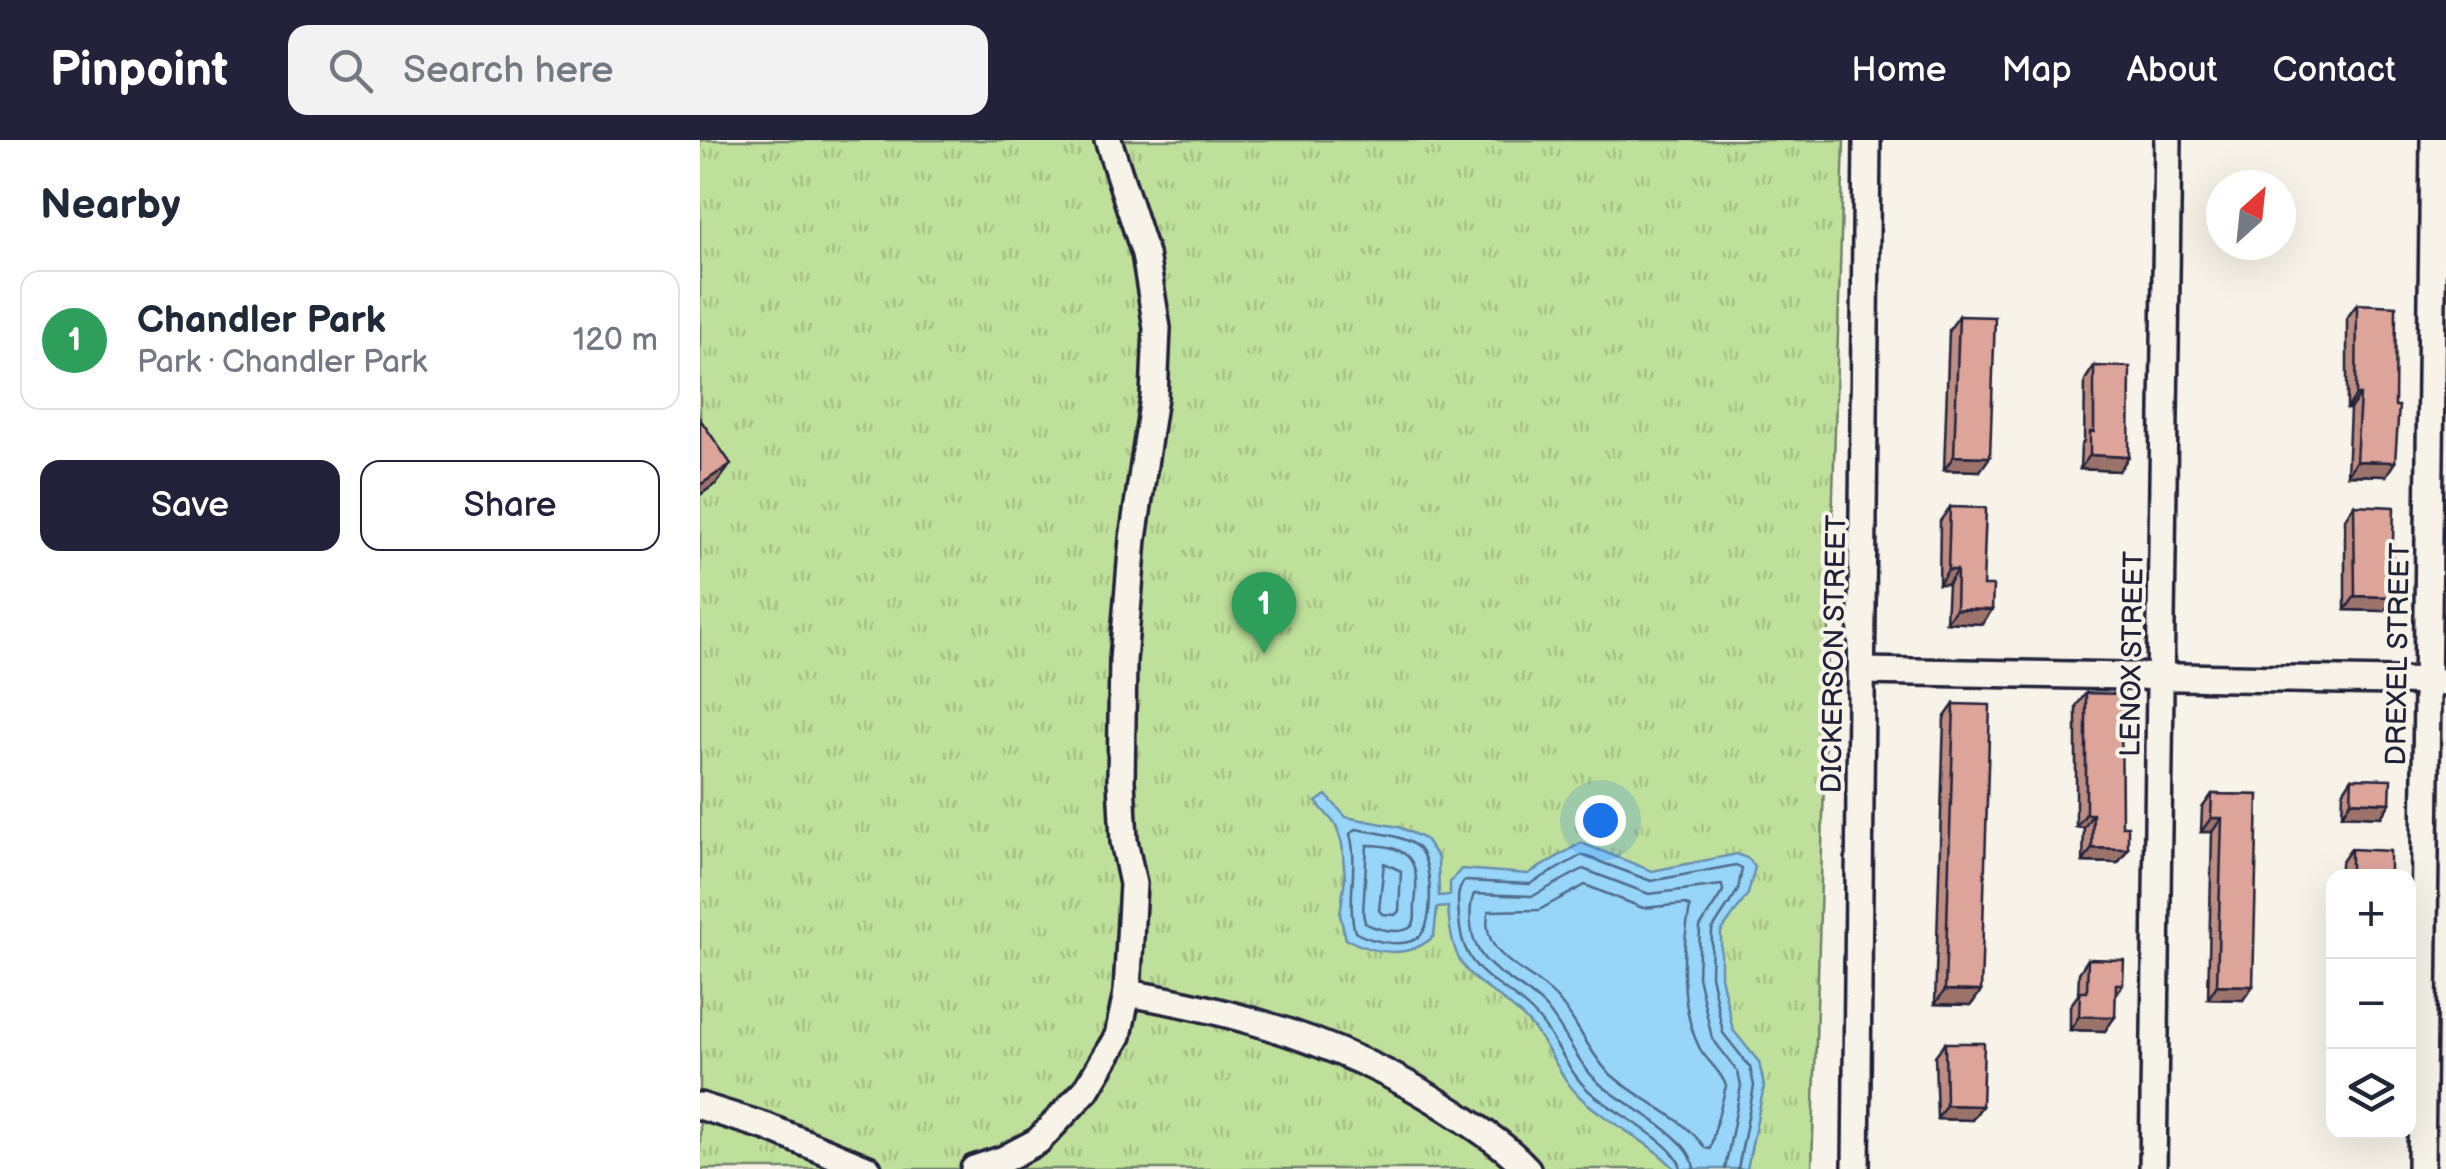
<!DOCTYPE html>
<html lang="en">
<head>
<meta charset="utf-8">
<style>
  :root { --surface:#fff; --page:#f2f2f3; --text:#1f2937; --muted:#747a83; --line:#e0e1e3; --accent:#22223b }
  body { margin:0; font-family:"Balsamiq Sans",sans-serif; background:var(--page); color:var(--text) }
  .controls { position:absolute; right:30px; bottom:30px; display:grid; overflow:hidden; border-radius:20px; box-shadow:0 10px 40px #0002 }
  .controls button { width:90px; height:90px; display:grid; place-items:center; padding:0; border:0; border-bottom:2px solid var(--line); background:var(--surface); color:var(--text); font:50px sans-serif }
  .compass { position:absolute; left:1506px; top:30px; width:90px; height:90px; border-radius:50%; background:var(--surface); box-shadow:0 10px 40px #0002; rotate:27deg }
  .you { position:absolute; left:900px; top:680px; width:35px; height:35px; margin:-25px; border:8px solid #fff; border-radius:50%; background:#1a73e8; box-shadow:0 0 0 15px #1a73e833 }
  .badge { display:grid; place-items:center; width:65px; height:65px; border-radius:50%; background:var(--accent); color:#fff; font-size:32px; font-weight:700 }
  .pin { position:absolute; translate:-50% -82px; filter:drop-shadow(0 2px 5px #0008) }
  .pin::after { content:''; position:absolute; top:52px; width:35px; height:30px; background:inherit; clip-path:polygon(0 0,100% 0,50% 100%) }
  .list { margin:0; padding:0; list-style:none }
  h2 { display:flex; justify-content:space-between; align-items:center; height:130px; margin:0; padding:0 40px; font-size:42px }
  h2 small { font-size:32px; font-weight:400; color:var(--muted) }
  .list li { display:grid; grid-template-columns:65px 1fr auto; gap:30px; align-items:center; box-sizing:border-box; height:140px; margin:0 20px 20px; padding:0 20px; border:2px solid var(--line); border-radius:20px }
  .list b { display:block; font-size:38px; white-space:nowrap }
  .list p { margin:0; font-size:32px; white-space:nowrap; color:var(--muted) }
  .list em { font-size:32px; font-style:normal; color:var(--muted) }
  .actions { display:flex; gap:20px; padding:30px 40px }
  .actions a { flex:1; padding:22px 0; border:2px solid var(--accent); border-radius:20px; text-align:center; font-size:35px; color:var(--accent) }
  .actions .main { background:var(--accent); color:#fff }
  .icon { flex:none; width:55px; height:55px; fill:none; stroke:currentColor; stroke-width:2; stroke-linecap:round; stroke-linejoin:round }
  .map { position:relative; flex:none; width:1746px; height:1029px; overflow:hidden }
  header { display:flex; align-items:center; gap:60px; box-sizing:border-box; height:140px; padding:0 50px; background:var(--accent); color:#fff }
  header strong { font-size:48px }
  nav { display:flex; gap:55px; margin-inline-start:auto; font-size:35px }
  .search { width:700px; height:90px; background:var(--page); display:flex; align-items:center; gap:25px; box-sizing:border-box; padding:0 35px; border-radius:20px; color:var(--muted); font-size:38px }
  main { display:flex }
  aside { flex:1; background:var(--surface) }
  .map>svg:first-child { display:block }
</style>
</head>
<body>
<header>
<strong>Pinpoint</strong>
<div class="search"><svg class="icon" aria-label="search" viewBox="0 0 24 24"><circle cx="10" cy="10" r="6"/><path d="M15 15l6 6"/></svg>Search here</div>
<nav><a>Home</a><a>Map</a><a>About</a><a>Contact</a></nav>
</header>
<main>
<aside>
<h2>Nearby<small></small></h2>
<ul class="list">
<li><span class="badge" style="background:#2e9e5b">1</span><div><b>Chandler Park</b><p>Park · Chandler Park</p></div><em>120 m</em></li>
</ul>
<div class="actions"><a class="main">Save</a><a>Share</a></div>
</aside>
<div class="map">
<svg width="1746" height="1029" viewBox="0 0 1746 1029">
  <defs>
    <pattern id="park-tufts" width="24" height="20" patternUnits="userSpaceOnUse" patternTransform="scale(2.5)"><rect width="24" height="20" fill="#bfe09a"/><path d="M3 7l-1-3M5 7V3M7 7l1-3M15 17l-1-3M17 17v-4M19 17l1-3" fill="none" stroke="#a4c086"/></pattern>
  </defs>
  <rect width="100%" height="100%" fill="#f7f3e8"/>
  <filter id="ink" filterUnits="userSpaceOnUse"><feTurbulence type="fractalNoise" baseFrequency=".01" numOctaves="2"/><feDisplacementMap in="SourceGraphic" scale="20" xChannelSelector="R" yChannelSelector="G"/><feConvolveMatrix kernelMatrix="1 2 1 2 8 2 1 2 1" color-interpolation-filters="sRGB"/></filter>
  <g filter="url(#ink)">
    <!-- park -->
    <polygon fill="url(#park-tufts)" stroke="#70816a" stroke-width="2.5" points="0,0 1144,0 1112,1029 0,1029"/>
    <!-- water -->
    <path fill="#97d6f9" stroke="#688ead" stroke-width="2.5" d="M 626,655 L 646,677 L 699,687 L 725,699 L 738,718 L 739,756 L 750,755 L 750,743 L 761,729 L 828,734 L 881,703 L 952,731 L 1037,714 L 1049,719 L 1055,727 L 1048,754 L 1021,792 L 1021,836 L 1033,890 L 1059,922 L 1064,946 L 1047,1029 L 975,1029 C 948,1000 911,985 882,959 C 859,938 849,904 828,882 C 782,834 753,848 748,767 L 737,768 L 734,796 C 708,820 676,814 646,799 L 640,775 L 645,738 L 642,704 L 636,685 L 616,662 Z"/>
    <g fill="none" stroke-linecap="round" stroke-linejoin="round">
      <!-- shore -->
      <g stroke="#516a87" stroke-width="2.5">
        <path d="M 656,689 C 676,693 699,694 716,706 C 732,718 733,770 725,788 C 715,813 671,802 655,792 C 646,760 659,727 650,694 Z"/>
        <path d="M 667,705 C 713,705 720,724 715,764 C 714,771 717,782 711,787 C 700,795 675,789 665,783 L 663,773 Z"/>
        <polygon points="684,723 701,731 699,771 695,775 682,774 679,770"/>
        <path d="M 885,745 L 943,768 L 986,764 L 990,767 C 982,808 979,866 999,907 C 1006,921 1021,930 1026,946 L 1010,1009 L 1005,1008 C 980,973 939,961 908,932 C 887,910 876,878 855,856 C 837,837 802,824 791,800 C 787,791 786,778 789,771 L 839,770 Z"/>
        <path d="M 981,1029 C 978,1003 910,971 889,951 C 867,931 856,898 836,876 C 801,838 762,838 759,777 C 758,764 756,752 764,741 L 830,744 L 882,715 L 951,741 L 1036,725 L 1042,728 L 1038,750 L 1012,790 L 1011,835 L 1023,893 L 1050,927 L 1054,946 L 1038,1029"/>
        <path d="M 994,1029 C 992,995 925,966 900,944 C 877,924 866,891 846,868 C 827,846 789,834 777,807 C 770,793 768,768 774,754 L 833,756 L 883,729 L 949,754 L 1022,745 L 1023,751 L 1000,787 L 998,836 L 1012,898 L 1038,932 L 1041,946 L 1025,1029"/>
      </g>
      <defs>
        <g id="minor">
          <polyline points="1163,531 1746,542"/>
          <path d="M 427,853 C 543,872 656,907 755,973 C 780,990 806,1006 827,1029"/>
          <polyline points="0,966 67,987 168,1029"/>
          <polyline points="274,1029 304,1019 338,1001 386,950 418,896 427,853 433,744 424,701 421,641 423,520 433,399 454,257 457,188 445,114 408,0"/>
          <polyline points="1156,1029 1167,0"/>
          <polyline points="1453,1029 1468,0"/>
          <polyline points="1721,1029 1734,0"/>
        </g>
      </defs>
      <!-- minor casing -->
      <use href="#minor" stroke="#22223b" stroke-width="32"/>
      <!-- minor -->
      <use href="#minor" stroke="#f7f3e8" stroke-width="25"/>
    </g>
    <!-- wall -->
    <g fill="#be8d84" stroke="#22223b" stroke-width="2.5">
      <polygon points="1657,164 1686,336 1647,335 1650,269 1647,269 1647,178"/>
      <polygon points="1259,176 1280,331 1244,330 1249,190"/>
      <polygon points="1394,226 1419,331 1380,329 1381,306 1384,301 1385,240"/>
      <polygon points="1654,365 1684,471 1645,470 1645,379"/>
      <polygon points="1250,367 1282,484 1246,482 1248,444 1239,444 1240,381"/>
      <polygon points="1386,553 1428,709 1418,723 1383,722 1384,688 1376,687 1376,566"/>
      <polygon points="1254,564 1281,851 1271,865 1235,864 1244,578"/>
      <polygon points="1652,638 1690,663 1681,677 1642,675 1643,652"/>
      <polygon points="1512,654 1558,655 1543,860 1508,859 1512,692 1501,692 1502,668"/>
      <polygon points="1651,709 1690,736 1641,736 1641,723"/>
      <polygon points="1388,819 1423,844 1416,854 1405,891 1370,890 1370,866 1378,855 1379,833"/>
      <polygon points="1245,903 1282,966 1272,980 1237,979 1235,916"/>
    </g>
    <!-- shaded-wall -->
    <g fill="#9b736b" stroke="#22223b" stroke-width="2.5">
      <polygon points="1656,255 1660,255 1650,269 1647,269"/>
      <polygon points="1390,315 1429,317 1419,331 1380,329"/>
      <polygon points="1254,316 1290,317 1280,331 1244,330"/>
      <polygon points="1656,321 1695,322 1686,336 1647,335"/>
      <polygon points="31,324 17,343 0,355 0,345"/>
      <polygon points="1248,430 1257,430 1248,444 1239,444"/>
      <polygon points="1655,456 1694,457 1684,471 1645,470"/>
      <polygon points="1256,469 1292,470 1282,484 1246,482"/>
      <polygon points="1651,661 1690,663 1681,677 1642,675"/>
      <polygon points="1386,674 1393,674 1384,688 1376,687"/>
      <polygon points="1511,678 1522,678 1512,692 1501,692"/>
      <polygon points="1392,708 1428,709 1418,723 1383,722"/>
      <polygon points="1517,845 1553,846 1543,860 1508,859"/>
      <polygon points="1245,850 1281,851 1271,865 1235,864"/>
      <polygon points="1379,876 1415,877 1405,891 1370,890"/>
      <polygon points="1246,965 1282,966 1272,980 1237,979"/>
    </g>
    <!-- building -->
    <g fill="#dda499" stroke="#22223b" stroke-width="2.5">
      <polygon points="1657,164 1696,166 1695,266 1699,266 1695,322 1656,321 1660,255 1656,255"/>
      <polygon points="1259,176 1295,177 1290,317 1254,316"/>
      <polygon points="1394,226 1430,227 1429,317 1390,315 1390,292 1394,292"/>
      <polygon points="0,279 31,324 0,345 0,347"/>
      <polygon points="1654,365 1694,367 1692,433 1695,434 1694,457 1655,456"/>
      <polygon points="1250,367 1286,368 1283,446 1293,446 1292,470 1256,469 1257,430 1248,430"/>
      <polygon points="1386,553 1421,554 1422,686 1428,686 1428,709 1392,708 1393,674 1386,674"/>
      <polygon points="1254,564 1290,565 1281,851 1245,850"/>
      <polygon points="1652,638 1691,639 1690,663 1651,661"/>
      <polygon points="1512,654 1558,655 1553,846 1517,845 1522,678 1511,678"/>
      <polygon points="1651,709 1690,711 1690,736 1651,736"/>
      <polygon points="1388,819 1424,820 1423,844 1416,844 1415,877 1379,876 1380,852 1387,852"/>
      <polygon points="1245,903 1284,903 1282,966 1246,965"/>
    </g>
  </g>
  <g text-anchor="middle" stroke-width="8" stroke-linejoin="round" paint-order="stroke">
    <!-- street labels -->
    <g font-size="28" fill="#22223b" stroke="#f7f3e8">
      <text transform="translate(1133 514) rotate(-89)" y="10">DICKERSON STREET</text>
      <text transform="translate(1431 514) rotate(-89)" y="10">LENOX STREET</text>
      <text transform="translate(1697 514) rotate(-89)" y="10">DREXEL STREET</text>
    </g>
  </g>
</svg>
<div class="controls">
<button>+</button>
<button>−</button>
<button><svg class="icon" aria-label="layers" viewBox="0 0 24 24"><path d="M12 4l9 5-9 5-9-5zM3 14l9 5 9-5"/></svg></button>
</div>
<svg class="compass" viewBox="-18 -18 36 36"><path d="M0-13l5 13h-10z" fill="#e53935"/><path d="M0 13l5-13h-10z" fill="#747a83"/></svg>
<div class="you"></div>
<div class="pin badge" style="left:564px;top:514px;background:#2e9e5b">1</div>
</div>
</main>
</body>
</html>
